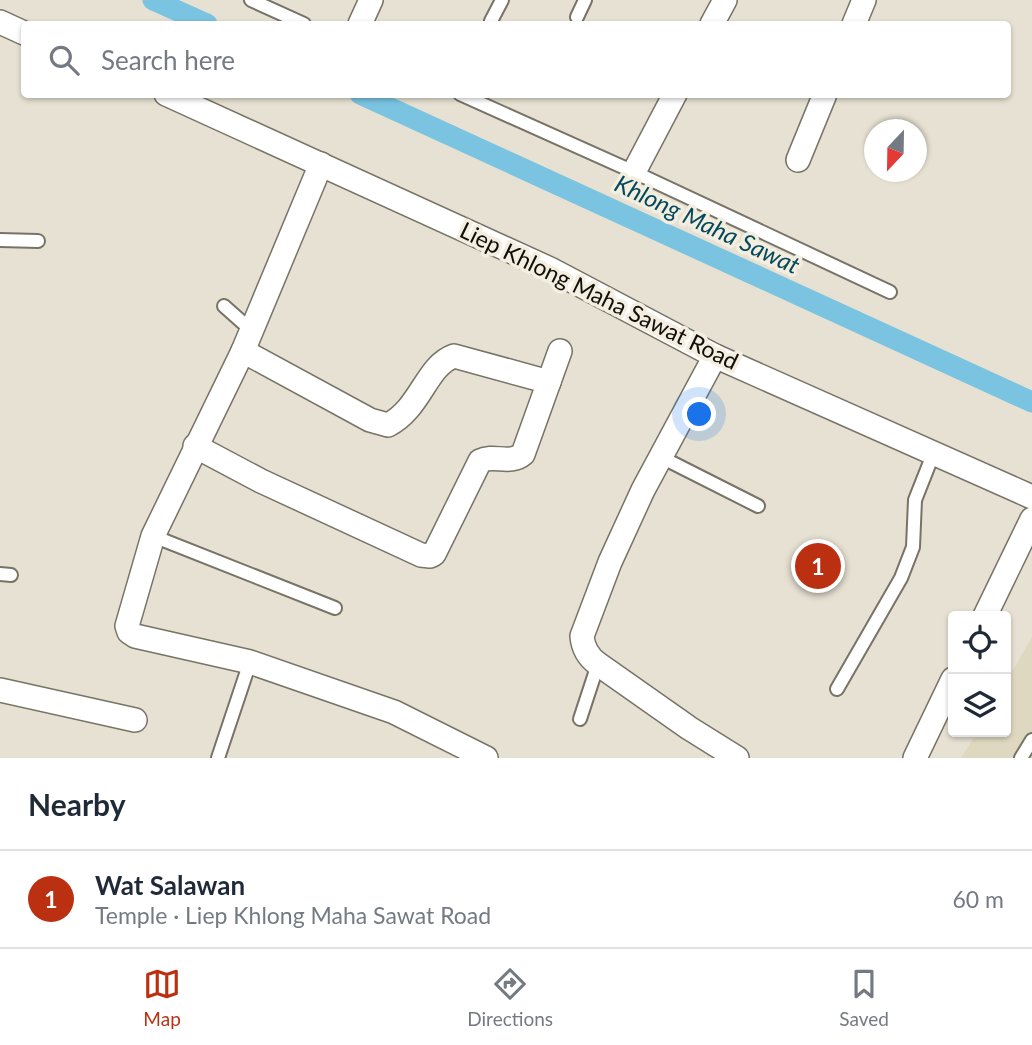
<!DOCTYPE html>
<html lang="en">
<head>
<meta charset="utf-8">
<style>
  :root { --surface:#fff; --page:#f6f6f7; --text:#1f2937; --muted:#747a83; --line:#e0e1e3; --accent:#bb3011 }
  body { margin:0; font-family:Lato,sans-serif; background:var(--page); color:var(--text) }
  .controls { position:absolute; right:21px; bottom:21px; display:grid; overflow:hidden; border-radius:7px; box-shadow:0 2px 5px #0004 }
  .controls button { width:63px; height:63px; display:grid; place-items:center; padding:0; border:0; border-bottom:2px solid var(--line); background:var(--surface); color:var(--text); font:35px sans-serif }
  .compass { position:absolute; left:864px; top:119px; width:63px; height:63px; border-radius:50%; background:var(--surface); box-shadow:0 2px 5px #0004; rotate:202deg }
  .you { position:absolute; left:700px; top:415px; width:24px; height:24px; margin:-18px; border:5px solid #fff; border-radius:50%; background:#1a73e8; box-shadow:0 0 0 10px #1a73e833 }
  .badge { display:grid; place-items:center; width:46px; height:46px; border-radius:50%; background:var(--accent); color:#fff; font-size:23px; font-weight:700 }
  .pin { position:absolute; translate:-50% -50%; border:4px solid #fff; box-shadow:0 2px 7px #0006 }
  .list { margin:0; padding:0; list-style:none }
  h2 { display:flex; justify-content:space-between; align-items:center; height:91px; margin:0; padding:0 28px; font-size:30px }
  h2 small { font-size:23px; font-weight:400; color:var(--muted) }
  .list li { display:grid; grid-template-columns:46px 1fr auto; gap:21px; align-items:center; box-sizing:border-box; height:98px; padding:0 28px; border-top:2px solid var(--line) }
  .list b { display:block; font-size:26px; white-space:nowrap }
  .list p { margin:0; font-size:23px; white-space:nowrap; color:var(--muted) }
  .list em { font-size:23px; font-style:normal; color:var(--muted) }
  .icon { flex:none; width:38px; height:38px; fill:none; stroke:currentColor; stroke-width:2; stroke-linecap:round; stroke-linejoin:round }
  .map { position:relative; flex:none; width:1032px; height:758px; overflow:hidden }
  .search { position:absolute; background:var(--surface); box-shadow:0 2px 5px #0004; left:21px; right:21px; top:21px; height:77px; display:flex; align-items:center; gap:18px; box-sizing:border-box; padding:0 24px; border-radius:7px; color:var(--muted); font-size:26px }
  .sheet { height:189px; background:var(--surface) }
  nav { display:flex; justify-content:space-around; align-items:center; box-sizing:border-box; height:98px; border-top:2px solid var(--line); background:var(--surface); font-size:19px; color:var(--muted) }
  nav a { display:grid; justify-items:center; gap:4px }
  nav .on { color:var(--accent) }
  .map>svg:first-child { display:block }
</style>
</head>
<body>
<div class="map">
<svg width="1032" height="758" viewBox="0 0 1032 758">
  <rect width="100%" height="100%" fill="#e6e1d2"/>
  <!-- built -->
  <polygon fill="#dfd8c1" points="1032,637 1032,758 961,758 977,732 1006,732 1006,682"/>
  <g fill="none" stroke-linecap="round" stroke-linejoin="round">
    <!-- canal -->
    <g stroke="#7ac4e1" stroke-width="21">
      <polyline points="153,0 207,24"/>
      <polyline points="360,94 1032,402"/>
    </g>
    <defs>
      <g id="lane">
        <polyline points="251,0 304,24"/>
        <polyline points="577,17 585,0"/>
        <polyline points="491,21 502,0"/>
        <polyline points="460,94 634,172 890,292"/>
        <polyline points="0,240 38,241"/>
        <polyline points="224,306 251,330"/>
        <polyline points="661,457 758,506"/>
        <polyline points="153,536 335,608"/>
        <polyline points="0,574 11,575"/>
        <polyline points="837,689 901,578 913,547 915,500 934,452"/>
        <polyline points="580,719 598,664"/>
        <polyline points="218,758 250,662"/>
        <polyline points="1021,758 1032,740"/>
      </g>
      <g id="street">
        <polyline points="0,22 24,33"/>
        <polyline points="360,24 371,0"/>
        <polyline points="712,24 725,0"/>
        <polyline points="854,24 864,0"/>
        <polyline points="166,94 550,269 715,356 1032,497"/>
        <polyline points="798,160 825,94"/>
        <polyline points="321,164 243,351 153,536 127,626 129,632 135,636 250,662 394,712 486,758"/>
        <polyline points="634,172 675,94"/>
        <path d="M 243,351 L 370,420 L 388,425 C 421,408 426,366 454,356 L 549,382"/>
        <path d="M 715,356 L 643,490 L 610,562 L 582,636 C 583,648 588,657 598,664 L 689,728 L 737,758"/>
        <path d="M 195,446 L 261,481 L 421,555 L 430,556 L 434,554 L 480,461 C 494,454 510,465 523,454 L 560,351"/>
        <polyline points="985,616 1032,519"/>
        <polyline points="0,690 135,720"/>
        <polyline points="915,758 953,679"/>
      </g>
    </defs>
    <!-- lane casing -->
    <use href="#lane" stroke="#777366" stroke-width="16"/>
    <!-- street casing -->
    <use href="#street" stroke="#777366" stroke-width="26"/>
    <!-- lane -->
    <use href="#lane" stroke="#fff" stroke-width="12"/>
    <!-- street -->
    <use href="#street" stroke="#fff" stroke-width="23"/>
  </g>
  <g text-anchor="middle" stroke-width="7" stroke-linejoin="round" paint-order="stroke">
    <!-- street labels -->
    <g font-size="23" fill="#0f0e09" stroke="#f3eedf">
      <text transform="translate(599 296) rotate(26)" y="8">Liep Khlong Maha Sawat Road</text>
    </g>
    <!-- water labels -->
    <g font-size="24" font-style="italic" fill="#05495c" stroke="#f3eedf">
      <text transform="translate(707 225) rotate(25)" y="8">Khlong Maha Sawat</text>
    </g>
  </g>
</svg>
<div class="controls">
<button><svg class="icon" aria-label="locate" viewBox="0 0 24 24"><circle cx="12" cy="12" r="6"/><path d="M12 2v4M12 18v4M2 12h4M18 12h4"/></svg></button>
<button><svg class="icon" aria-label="layers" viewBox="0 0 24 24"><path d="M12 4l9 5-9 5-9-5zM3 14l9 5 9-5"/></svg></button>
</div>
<svg class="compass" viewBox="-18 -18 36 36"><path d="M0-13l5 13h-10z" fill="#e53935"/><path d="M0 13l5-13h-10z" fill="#747a83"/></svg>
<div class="you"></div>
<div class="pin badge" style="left:818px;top:566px">1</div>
<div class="search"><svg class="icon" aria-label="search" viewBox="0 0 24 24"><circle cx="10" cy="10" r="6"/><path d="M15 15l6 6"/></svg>Search here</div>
</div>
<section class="sheet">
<h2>Nearby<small></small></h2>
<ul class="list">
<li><span class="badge">1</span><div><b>Wat Salawan</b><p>Temple · Liep Khlong Maha Sawat Road</p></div><em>60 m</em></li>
</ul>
</section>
<nav>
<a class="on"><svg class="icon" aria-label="map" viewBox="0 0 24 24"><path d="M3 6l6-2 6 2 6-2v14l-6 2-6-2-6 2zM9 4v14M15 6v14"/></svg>Map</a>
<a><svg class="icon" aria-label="directions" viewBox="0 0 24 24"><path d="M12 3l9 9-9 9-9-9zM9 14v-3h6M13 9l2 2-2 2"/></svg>Directions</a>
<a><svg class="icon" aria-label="saved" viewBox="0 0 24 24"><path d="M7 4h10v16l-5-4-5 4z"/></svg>Saved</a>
</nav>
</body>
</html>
